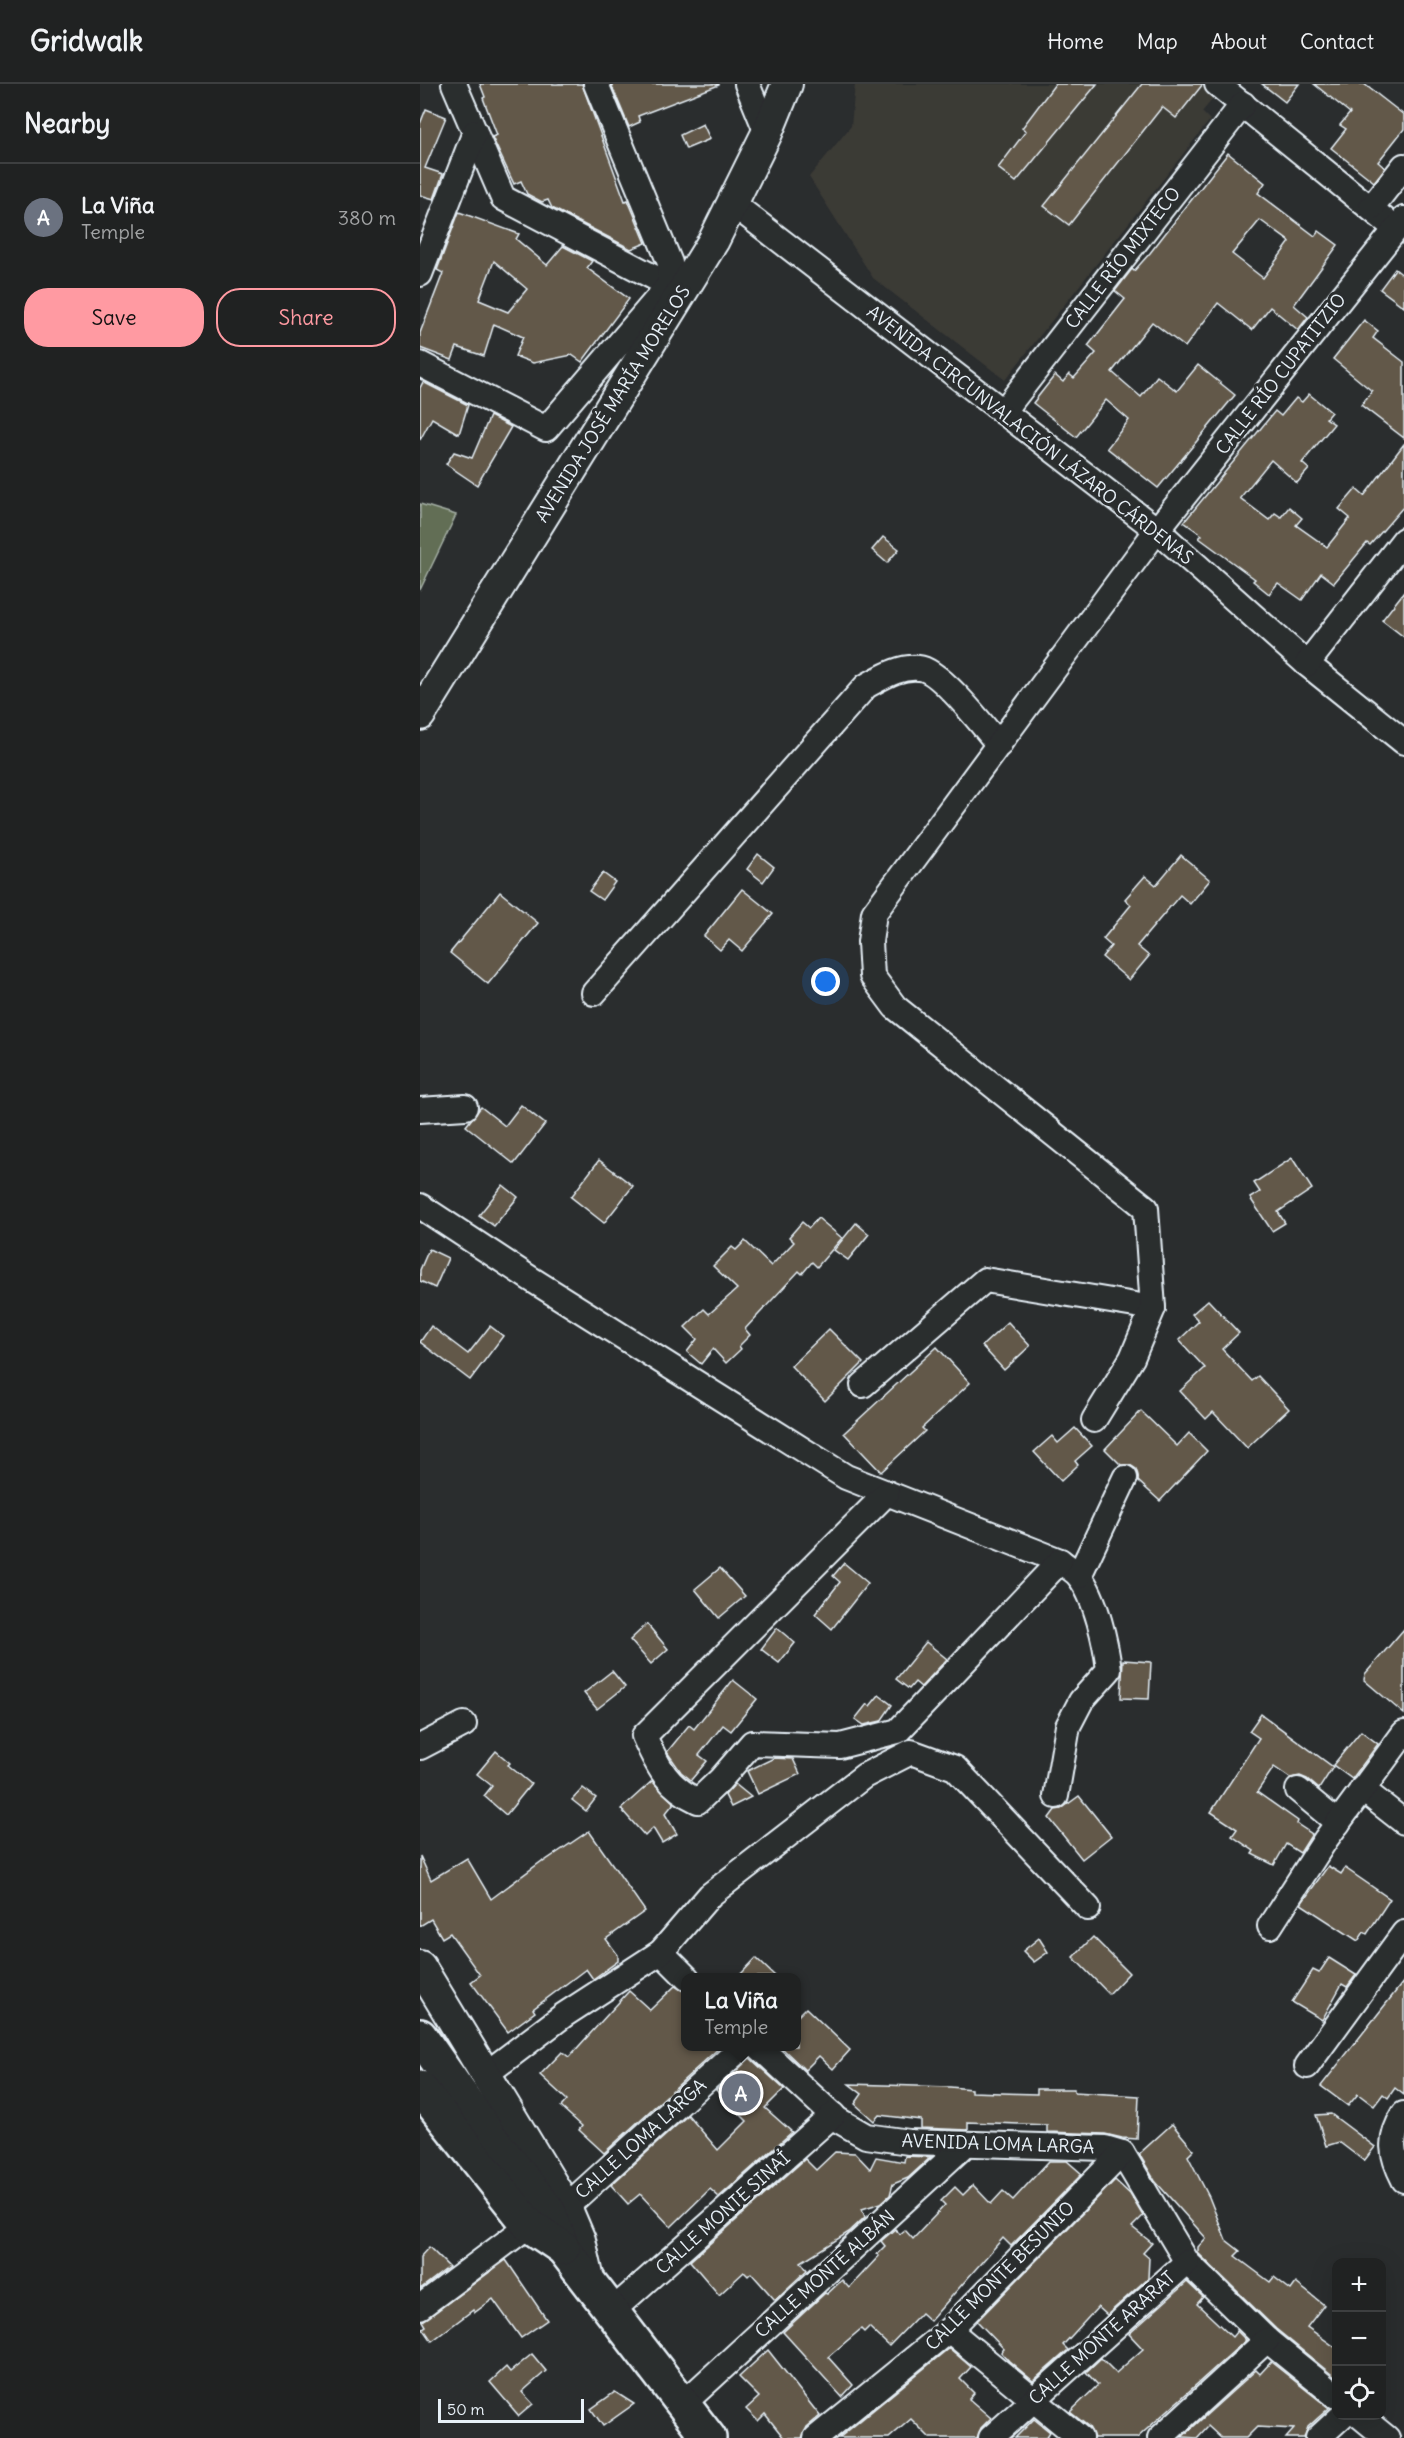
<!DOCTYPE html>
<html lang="en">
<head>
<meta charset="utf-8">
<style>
  :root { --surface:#202222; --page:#2d2f2f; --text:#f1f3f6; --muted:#a2a4a5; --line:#3d3f40; --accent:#ff9aa2 }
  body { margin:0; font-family:Delius,sans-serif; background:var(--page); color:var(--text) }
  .controls { position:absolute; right:18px; bottom:18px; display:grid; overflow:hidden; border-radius:12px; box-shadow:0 6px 24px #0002 }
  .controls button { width:54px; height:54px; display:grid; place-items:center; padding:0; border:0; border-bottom:2px solid var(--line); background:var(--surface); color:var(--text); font:30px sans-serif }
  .scale { position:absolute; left:18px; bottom:15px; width:146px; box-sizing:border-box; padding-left:6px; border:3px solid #e8f1f8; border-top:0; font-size:16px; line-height:21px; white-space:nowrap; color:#e8f1f8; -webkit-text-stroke:4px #2a2d2e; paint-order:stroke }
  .you { position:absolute; left:406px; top:898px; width:21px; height:21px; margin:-15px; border:4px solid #fff; border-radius:50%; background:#1a73e8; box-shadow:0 0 0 9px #1a73e833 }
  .badge { display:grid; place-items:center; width:39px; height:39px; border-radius:50%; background:var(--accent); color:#fff; font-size:20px; font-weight:700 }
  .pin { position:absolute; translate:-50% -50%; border:3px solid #fff; box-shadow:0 2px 6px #0006 }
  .popup { position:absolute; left:261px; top:1889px; width:120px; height:78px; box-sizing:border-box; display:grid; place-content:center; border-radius:12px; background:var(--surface); filter:drop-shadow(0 2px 4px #0005); font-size:20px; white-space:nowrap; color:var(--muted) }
  .popup b { font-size:22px; color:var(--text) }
  .popup::after { content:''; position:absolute; left:50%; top:100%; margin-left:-12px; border:12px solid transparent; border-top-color:var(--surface) }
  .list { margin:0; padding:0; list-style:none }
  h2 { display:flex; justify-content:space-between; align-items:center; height:78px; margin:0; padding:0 24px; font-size:26px }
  h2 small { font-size:20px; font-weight:400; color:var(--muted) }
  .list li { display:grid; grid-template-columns:39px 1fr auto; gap:18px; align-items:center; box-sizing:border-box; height:108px; padding:0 24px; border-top:2px solid var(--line) }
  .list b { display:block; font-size:22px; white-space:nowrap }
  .list p { margin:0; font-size:20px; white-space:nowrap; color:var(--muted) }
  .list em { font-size:20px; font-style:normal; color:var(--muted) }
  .actions { display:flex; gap:12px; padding:18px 24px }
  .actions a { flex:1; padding:14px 0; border:2px solid var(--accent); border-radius:24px; text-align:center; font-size:21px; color:var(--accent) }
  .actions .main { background:var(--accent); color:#111 }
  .icon { flex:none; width:33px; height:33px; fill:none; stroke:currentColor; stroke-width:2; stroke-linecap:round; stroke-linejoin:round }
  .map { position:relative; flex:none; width:984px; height:2354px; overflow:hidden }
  header { display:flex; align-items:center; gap:36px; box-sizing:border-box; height:84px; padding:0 30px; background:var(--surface); border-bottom:2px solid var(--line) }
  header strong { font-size:28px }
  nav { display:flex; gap:33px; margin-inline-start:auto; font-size:21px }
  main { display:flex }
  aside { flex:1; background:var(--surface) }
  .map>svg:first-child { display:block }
</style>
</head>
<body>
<header>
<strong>Gridwalk</strong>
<nav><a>Home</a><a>Map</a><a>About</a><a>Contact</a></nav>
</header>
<main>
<aside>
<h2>Nearby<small></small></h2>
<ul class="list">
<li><span class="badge" style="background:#6b7280">A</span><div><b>La Viña</b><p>Temple</p></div><em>380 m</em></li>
</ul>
<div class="actions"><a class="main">Save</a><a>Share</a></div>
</aside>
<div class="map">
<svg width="984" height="2354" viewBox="0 0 984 2354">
  <rect width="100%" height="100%" fill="#2a2d2e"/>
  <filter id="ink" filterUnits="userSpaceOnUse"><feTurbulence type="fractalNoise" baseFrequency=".0167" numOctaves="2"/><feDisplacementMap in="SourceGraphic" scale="12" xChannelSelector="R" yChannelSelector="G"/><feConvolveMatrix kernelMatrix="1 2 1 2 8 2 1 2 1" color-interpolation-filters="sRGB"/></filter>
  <g filter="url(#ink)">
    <!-- built -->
    <polygon fill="#3b3a36" points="435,0 805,0 782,28 790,36 585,296 453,194 389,93 431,42"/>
    <!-- green -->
    <polygon fill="#626e54" stroke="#a5b0a6" stroke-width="1.5" points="0,420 36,431 0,506"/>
    <!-- building -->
    <g fill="#62594a" stroke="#e8f1f8" stroke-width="1.5" fill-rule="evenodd">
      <polygon points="60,0 162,0 205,117 208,116 226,159 211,165 132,124 128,116 122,118 107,110 101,97 94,100 72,53 77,51 63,14 65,13"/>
      <polygon points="191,0 299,0 299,1 218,32 220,38 209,43"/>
      <polygon points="635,0 677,0 596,98 578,84 606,47 602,44"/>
      <polygon points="722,0 783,0 756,34 742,23 649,141 624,122"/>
      <polygon points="842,0 879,0 865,18"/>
      <polygon points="894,0 944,0 984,31 984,45 958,78 965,84 954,98 911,64 926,45 920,41 930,29"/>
      <polygon points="6,25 26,33 5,84 23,90 14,115 0,111 0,40"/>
      <polygon points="283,40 290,55 266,65 260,51"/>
      <path d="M 808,69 L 845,99 L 838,109 L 895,152 L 899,147 L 918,161 L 874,221 L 888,233 L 878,246 L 850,223 L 832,246 L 798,219 L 765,263 L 732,238 L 692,288 L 721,313 L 737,292 L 757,307 L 778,281 L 815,311 L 738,404 L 687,364 L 709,336 L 686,316 L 656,353 L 613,319 L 635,291 L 643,298 L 649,290 L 654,294 L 676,269 L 668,262 L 705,215 L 695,207 L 712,185 L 714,187 L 730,169 ZM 840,136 L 870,158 L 843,194 L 812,170 Z"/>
      <path d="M 39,128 L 99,150 L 96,155 L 127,181 L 143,162 L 172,177 L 167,184 L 209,215 L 162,278 L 152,271 L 113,279 L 95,272 L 103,253 L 74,240 L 64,272 L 37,263 L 32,276 L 0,264 L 0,249 L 23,189 L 17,186 ZM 74,177 L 107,205 L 88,228 L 59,216 Z"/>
      <polygon points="975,185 984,192 984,223 960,205"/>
      <polygon points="944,236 958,247 953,254 984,278 984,354 941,321 952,307 913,275"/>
      <polygon points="3,298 48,321 39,350 12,334 0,356 0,304"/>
      <polygon points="889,310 911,328 906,334 914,340 882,379 889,385 877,399 851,376 820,414 849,436 855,429 861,433 869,423 882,434 876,441 907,463 930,434 919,425 936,405 944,412 984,360 984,422 950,461 947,459 914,499 901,489 882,516 858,499 849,510 833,497 835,495 779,454 782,451 764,438 855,327 861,332 876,314 882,318"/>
      <polygon points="70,332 91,343 57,401 26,380 34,368 52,374"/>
      <polygon points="463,453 479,465 467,479 452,466"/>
      <polygon points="984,508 984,553 962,536"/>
      <polygon points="338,770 354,783 343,798 327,785"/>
      <polygon points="761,771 790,796 770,820 760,811 717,862 729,872 709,896 682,873 691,862 683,855 711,821 705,815 725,792 736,801"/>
      <polygon points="183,789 195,798 182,816 169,807"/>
      <polygon points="322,805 353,830 322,867 309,856 300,866 284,852"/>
      <polygon points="80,808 118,839 68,900 30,869"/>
      <polygon points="101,1021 125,1040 94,1080 46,1042 61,1023 85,1042"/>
      <polygon points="872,1074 892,1105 858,1128 865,1139 852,1147 830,1114 840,1108 834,1099"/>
      <polygon points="179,1076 213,1102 184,1139 151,1113"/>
      <polygon points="83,1101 98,1113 74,1142 59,1131"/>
      <polygon points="398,1134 422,1154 397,1183 392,1178 382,1190 379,1187 325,1245 330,1251 319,1262 321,1265 306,1279 293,1265 281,1280 267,1268 277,1255 265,1243 284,1225 289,1230 317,1205 293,1182 312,1163 316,1166 325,1157 351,1182 374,1158 369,1153 382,1138 389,1144"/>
      <polygon points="436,1139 449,1150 428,1176 414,1166"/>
      <polygon points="9,1165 28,1174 15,1204 0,1197 0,1186"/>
      <polygon points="788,1216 819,1249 802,1265 832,1297 838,1292 869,1325 827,1364 793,1328 786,1335 760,1307 785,1284 759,1256 779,1237 772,1230"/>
      <polygon points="588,1238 610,1262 584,1286 562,1262"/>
      <polygon points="11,1242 48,1270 70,1242 83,1252 50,1296 0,1258"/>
      <polygon points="409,1245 443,1279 405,1317 371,1282"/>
      <polygon points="517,1263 550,1299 502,1344 505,1347 461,1388 424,1349"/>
      <polygon points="721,1327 757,1362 769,1349 787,1367 740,1417 718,1397 716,1385 710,1381 701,1381 685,1365"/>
      <polygon points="655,1344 672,1362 655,1377 658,1381 641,1397 614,1368 632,1352 638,1359"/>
      <polygon points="424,1479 448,1499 412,1545 395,1530 420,1498 413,1492"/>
      <polygon points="300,1484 325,1512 299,1534 275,1505"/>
      <polygon points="227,1540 248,1565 231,1580 210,1556"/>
      <polygon points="357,1544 375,1559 359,1579 341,1565"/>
      <polygon points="984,1545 984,1630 944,1596 945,1590"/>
      <polygon points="506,1558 527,1575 501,1603 495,1598 489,1605 476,1595"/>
      <polygon points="703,1576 731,1578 729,1615 701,1614"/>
      <polygon points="192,1587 205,1603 177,1625 164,1609"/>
      <polygon points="313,1596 337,1615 311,1647 303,1641 279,1671 287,1677 271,1696 261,1688 247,1668 269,1641 274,1645"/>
      <polygon points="459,1611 472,1621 461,1637 444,1641 435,1635 447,1620 450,1622"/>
      <polygon points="841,1630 913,1683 899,1705 887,1695 880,1692 870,1694 854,1683 837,1708 878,1737 877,1740 892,1750 880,1769 866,1760 854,1781 832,1770 834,1767 812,1752 817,1745 791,1728 839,1654 829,1647"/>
      <polygon points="941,1647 958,1660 932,1695 913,1681"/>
      <polygon points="76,1667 90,1679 88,1681 111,1700 86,1731 64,1712 72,1702 57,1690"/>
      <polygon points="354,1674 373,1675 380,1690 338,1710 327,1687"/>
      <polygon points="232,1697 254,1719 245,1730 257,1750 242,1759 233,1744 225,1752 201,1725"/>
      <polygon points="315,1700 331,1713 311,1723 305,1711"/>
      <polygon points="163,1704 176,1714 166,1727 152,1716"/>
      <polygon points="659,1712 691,1752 662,1775 629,1734 635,1726 641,1725"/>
      <polygon points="169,1747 225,1827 186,1855 198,1871 198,1877 173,1895 166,1885 113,1925 115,1928 88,1948 51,1898 60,1891 30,1849 22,1854 11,1835 0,1842 0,1772 11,1796 47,1774 71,1815 122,1777 123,1778"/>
      <polygon points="908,1782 921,1790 925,1784 970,1815 947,1850 944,1848 938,1857 881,1820"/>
      <polygon points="673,1853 709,1889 689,1910 653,1873"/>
      <polygon points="619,1854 628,1868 614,1878 603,1867"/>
      <polygon points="336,1874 356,1893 318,1893"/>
      <polygon points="909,1874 936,1891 927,1903 922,1900 902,1936 872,1918 893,1886 899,1889"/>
      <polygon points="984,1897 984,2011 975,2004 968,2014 963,2010 954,2022 938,2010 928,2022 901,2002"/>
      <polygon points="255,1902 266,1908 266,1962 301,1962 184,2069 159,2046 162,2042 141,2023 147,2016 120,1991 142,1968 149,1973 209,1907 230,1926"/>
      <polygon points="386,1924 430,1966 413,1985 399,1972 385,1986 360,1962 376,1962 376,1934"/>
      <polygon points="330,1974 364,2005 345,2024 372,2048 299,2113 290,2105 251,2143 220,2110 208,2120 191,2101 268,2031 298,2066 327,2037 296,2006"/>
      <polygon points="429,2000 530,2003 551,2005 551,2008 617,2010 617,2005 654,2005 654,2008 719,2012 717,2055 702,2054 685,2050 627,2048 627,2041 548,2038 548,2046 501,2044 501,2036 459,2031 454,2037 435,2020 442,2010"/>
      <polygon points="911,2030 955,2063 944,2077 919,2058 906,2062 896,2031"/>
      <polygon points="752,2040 774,2066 768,2072 789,2113 806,2156 820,2167 815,2172 850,2198 854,2193 871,2206 876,2199 904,2221 887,2243 916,2264 916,2294 856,2245 778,2169 778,2163 786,2154 735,2097 719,2070"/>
      <polygon points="415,2068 435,2069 450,2085 456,2073 484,2078 485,2072 511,2073 488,2094 473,2100 470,2111 461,2119 442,2125 445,2133 429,2148 381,2178 387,2186 355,2216 331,2189 328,2192 324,2188 299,2211 270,2177 385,2075 396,2086"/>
      <polygon points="629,2077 647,2077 662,2090 591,2162 583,2154 510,2237 501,2229 469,2262 449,2243 444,2248 441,2245 408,2273 433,2301 422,2313 363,2248 405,2209 407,2210 422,2196 429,2204 459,2172 457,2170 465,2162 461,2157 475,2145 480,2150 485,2146 493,2155 525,2121 521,2117 535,2103 543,2111 553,2101 571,2120 583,2107 593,2116"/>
      <polygon points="695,2096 710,2110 723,2132 712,2143 732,2159 723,2169 729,2174 728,2194 687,2231 678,2223 643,2261 648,2266 613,2297 589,2277 581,2268 584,2265 557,2237"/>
      <polygon points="9,2163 29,2183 0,2205 0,2173"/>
      <polygon points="86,2176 127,2236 101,2254 73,2215 54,2229 53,2226 12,2257 3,2244 6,2242 3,2237"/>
      <polygon points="767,2198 783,2213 777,2220 812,2253 817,2247 826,2256 717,2354 674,2354 669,2343 650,2328 678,2301 666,2288 681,2274 696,2289 723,2265 709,2250"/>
      <polygon points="529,2264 551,2283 540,2295 554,2309 549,2315 571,2334 561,2344 557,2354 510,2354 491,2335 469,2354 419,2354"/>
      <polygon points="348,2266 400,2332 387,2343 382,2354 364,2354 345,2330 338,2337 326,2325 339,2313 319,2293"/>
      <polygon points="112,2270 126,2287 102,2308 113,2320 99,2332 70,2298 86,2283 90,2288"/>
      <polygon points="851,2278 909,2324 888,2343 884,2354 866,2354 874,2345 837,2343 826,2354 801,2354 788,2342 777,2354 762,2353 836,2286 840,2290"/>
      <polygon points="195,2308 214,2320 183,2342 171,2325"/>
      <polygon points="614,2335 630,2348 626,2354 595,2354"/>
    </g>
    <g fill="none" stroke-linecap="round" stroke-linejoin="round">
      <defs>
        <g id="minor">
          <polyline points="34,0 83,114 260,207"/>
          <polyline points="327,0 347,49"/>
          <polyline points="797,0 976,145"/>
          <polyline points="313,120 737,446 887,580 984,658"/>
          <polyline points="951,124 984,82"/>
          <polyline points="0,190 55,48"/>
          <polyline points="0,280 126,345 249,201 250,179 176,0"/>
          <polyline points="583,328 823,20"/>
          <polyline points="887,580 984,456"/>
          <path d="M 174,909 L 446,602 C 463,593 479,582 499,584 C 519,585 565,644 579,661"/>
          <polyline points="0,1026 45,1023"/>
          <path d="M 0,1122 L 111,1195 L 426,1393 L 640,1477 C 646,1482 654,1486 659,1492 C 676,1514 686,1559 689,1586 L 661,1617 L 648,1642 L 636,1712"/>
          <polyline points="443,1301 565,1196 733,1224"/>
          <polyline points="674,1336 712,1274 733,1224 726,1124 475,923 452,892 450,858 454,829 737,446 984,135"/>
          <path d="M 467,1409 L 224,1652 C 238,1682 246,1702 278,1717 L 300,1696 L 332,1659 L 420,1662 L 478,1647 L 640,1477"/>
          <polyline points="659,1492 705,1394"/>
          <polyline points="0,1663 44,1640"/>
          <polyline points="942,1705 984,1738"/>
          <polyline points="878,1706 918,1739"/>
          <polyline points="850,1842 906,1755 984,1649"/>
          <polyline points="241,1868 267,1894"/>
          <polyline points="338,1962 418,2036 446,2052 489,2058 685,2064 702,2069 767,2178 847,2256 916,2312"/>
          <polyline points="887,1982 984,1849"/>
          <polyline points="66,1990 144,1931 241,1868 290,1811 444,1692 491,1668 535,1684 668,1824"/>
          <path d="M 984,2030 C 968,2055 971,2071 984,2096"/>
          <polyline points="146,2123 323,1962"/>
          <polyline points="0,2223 120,2133"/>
          <polyline points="192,2227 413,2031"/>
          <polyline points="529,2246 660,2354"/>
          <polyline points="263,2320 546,2060"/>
          <polyline points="940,2332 967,2354"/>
          <polyline points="396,2354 529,2246 702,2069"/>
          <polyline points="571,2354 767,2178"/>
          <polyline points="740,2354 847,2256"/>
          <polyline points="898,2354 922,2332"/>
        </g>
        <g id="major">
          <polyline points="0,631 294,156 347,49 367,0"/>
          <polyline points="0,1882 146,2123 160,2156 170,2200"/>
        </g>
        <g id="highway">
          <polyline points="0,1952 69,2051 129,2127 143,2164 289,2354"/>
          <polyline points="0,2004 109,2141 143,2164"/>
        </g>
      </defs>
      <!-- minor casing -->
      <use href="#minor" stroke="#e8f1f8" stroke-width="28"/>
      <!-- major casing -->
      <use href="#major" stroke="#e8f1f8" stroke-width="34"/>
      <!-- highway casing -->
      <use href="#highway" stroke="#e8f1f8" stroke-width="38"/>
      <!-- minor -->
      <use href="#minor" stroke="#2a2d2e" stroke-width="24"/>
      <!-- major -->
      <use href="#major" stroke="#2a2d2e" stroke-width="30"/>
      <!-- highway -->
      <use href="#highway" stroke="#2a2d2e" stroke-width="33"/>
    </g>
  </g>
  <g text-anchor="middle" stroke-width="6" stroke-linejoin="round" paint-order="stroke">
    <!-- street labels -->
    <g font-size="18" fill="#e8f1f8" stroke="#2a2d2e">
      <text transform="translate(703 174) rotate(-52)" y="6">CALLE RÍO MIXTECO</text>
      <text transform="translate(861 290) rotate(-52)" y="6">CALLE RÍO CUPATITZIO</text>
      <text transform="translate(193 320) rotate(-58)" y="6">AVENIDA JOSÉ MARÍA MORELOS</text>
      <text transform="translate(610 351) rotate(38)" y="6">AVENIDA CIRCUNVALACIÓN LÁZARO CÁRDENAS</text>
      <text transform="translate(221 2055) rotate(-42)" y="6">CALLE LOMA LARGA</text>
      <text transform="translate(578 2060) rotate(2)" y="6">AVENIDA LOMA LARGA</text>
      <text transform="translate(303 2129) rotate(-42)" y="6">CALLE MONTE SINAÍ</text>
      <text transform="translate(405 2190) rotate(-42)" y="6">CALLE MONTE ALBÁN</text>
      <text transform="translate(580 2192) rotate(-45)" y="6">CALLE MONTE BESUNIO</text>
      <text transform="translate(682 2254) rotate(-42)" y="6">CALLE MONTE ARARAT</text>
    </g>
  </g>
</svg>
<div class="controls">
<button>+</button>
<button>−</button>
<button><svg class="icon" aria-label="locate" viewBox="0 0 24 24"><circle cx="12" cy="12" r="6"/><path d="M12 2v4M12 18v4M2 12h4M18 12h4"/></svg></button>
</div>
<div class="scale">50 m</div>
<div class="you"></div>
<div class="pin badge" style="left:321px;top:2009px;background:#6b7280">A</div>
<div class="popup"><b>La Viña</b>Temple</div>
</div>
</main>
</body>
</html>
